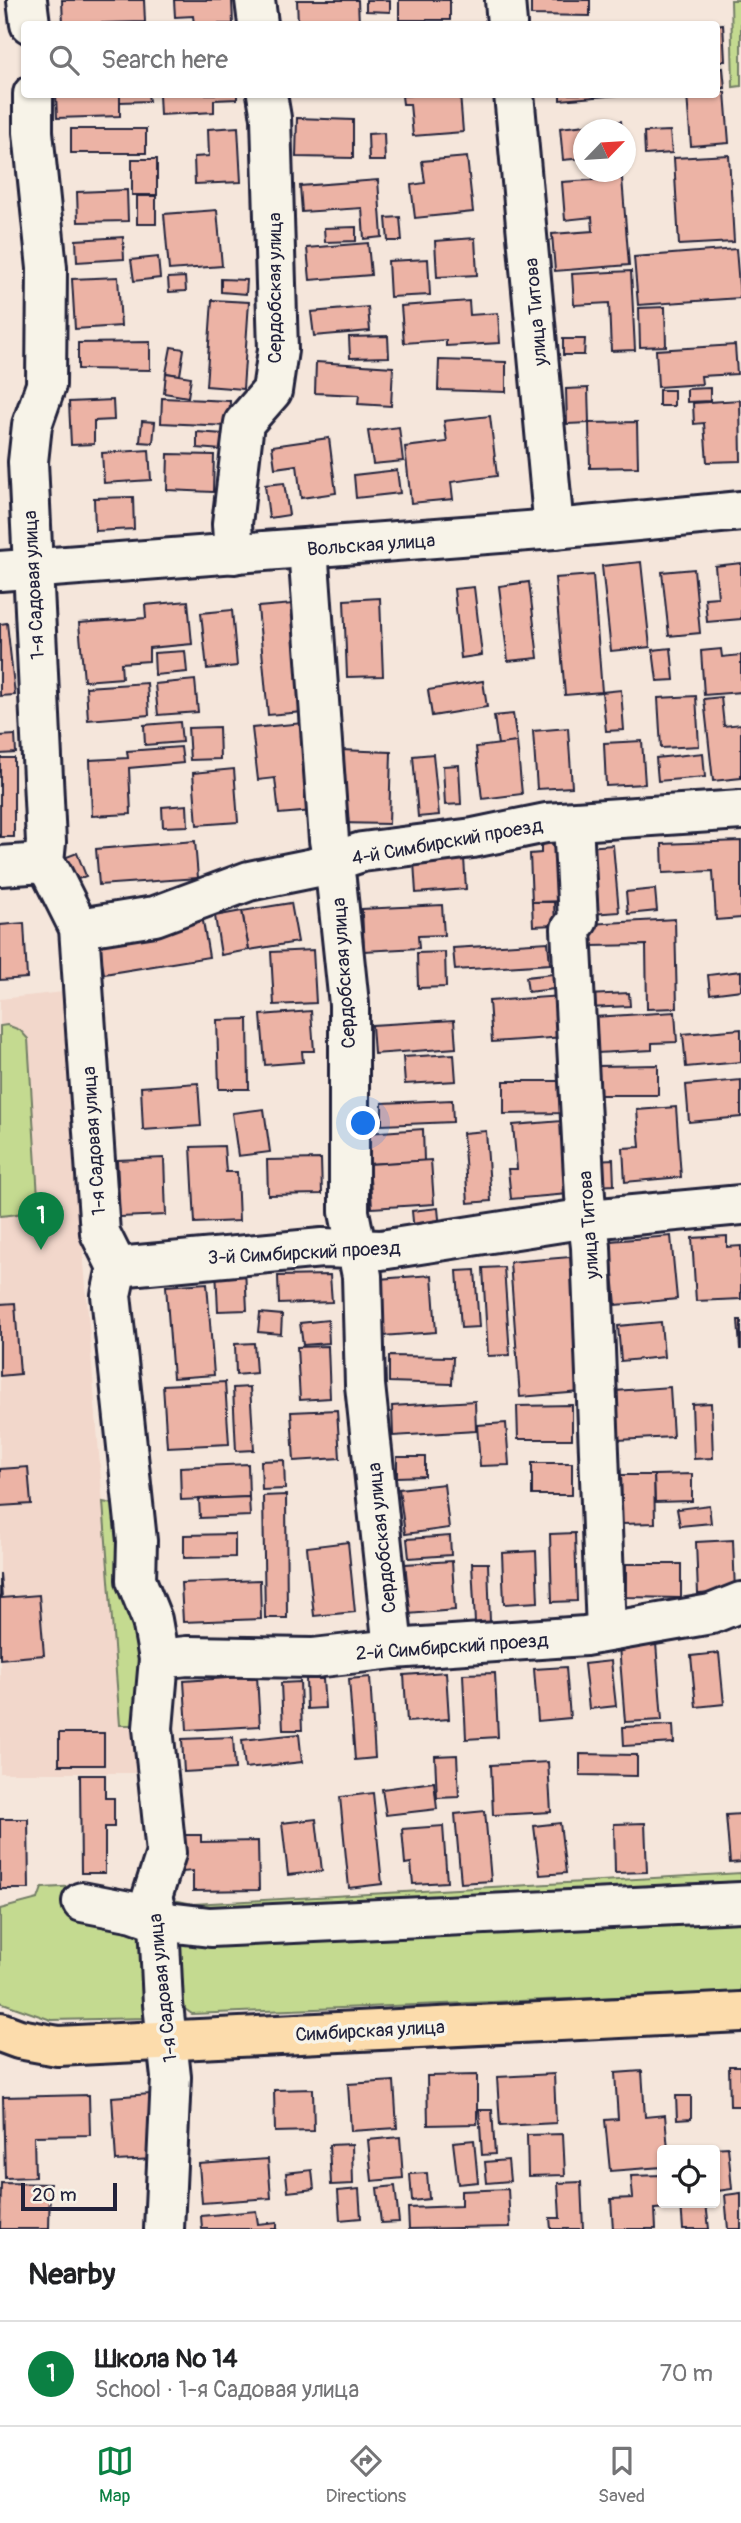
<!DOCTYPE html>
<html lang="en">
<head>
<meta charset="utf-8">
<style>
  :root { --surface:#fff; --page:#f2f2f2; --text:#202124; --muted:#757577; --line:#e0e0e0; --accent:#0b8043 }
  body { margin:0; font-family:Pangolin,sans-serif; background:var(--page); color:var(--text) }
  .controls { position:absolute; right:21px; bottom:21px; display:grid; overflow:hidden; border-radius:7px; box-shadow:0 2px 5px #0004 }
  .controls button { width:63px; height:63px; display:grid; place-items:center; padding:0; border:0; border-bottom:2px solid var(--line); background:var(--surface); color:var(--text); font:35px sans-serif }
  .compass { position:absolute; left:573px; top:119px; width:63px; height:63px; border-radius:50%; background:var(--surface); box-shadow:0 2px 5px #0004; rotate:65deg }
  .scale { position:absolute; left:21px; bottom:18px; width:96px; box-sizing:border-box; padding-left:7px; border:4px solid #22223b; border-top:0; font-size:19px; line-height:24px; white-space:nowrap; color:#22223b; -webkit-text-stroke:5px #f7f3e8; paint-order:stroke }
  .you { position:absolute; left:364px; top:1124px; width:24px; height:24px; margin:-18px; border:5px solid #fff; border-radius:50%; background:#1a73e8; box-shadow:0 0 0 10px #1a73e833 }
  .badge { display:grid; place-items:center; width:46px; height:46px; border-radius:50%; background:var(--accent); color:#fff; font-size:23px; font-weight:700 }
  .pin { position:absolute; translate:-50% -58px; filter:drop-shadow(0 2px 4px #0008) }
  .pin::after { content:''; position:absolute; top:37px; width:24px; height:21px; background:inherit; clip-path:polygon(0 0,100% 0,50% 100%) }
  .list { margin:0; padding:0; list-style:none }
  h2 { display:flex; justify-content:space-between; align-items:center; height:91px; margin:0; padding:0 28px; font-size:30px }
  h2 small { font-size:23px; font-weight:400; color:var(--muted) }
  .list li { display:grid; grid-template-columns:46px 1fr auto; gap:21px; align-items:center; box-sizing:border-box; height:105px; padding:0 28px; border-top:2px solid var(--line) }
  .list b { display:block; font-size:26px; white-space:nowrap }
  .list p { margin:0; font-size:23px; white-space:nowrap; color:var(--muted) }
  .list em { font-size:23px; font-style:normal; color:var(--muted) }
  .icon { flex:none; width:38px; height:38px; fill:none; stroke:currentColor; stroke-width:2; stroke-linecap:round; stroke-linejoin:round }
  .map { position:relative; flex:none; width:741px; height:2229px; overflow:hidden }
  .search { position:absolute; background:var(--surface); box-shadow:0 2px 5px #0004; left:21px; right:21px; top:21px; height:77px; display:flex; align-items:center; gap:18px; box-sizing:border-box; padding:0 24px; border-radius:7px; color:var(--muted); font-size:26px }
  .sheet { height:196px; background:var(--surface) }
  nav { display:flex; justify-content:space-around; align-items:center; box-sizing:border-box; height:98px; border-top:2px solid var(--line); background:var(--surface); font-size:19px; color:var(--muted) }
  nav a { display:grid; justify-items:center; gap:4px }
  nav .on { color:var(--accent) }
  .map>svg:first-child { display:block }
</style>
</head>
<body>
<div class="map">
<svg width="741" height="2229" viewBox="0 0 741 2229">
  <rect width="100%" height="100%" fill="#f5e6db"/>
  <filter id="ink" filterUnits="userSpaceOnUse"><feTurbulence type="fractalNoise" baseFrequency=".0143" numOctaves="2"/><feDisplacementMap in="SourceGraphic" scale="14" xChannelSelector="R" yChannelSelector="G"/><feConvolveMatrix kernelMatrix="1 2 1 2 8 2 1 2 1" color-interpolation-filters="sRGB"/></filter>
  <g filter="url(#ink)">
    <!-- built -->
    <polygon fill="#f2d7cb" points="63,992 120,1724 137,1725 148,1773 0,1773 0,999"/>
    <!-- green -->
    <g fill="#c4da90" stroke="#737e66" stroke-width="2">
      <polygon points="731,0 741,0 741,86 733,87"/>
      <path d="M 7,1025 L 20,1030 L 28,1039 L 38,1197 C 29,1215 19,1214 0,1216 L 0,1026 Z"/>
      <polygon points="103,1502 118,1505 142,1622 137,1725 120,1725"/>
      <polygon points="741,1873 741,1992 192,2014 182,2007 164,1898 193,1904"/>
      <polygon points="100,1885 145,1899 147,2018 51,2020 0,2002 0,1909 38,1899 42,1888"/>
    </g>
    <!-- building -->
    <g fill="#ecb3a5" stroke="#22223b" stroke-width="2">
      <polygon points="62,0 144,0 145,22 63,24"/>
      <polygon points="174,0 232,0 233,24 194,24 193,16 175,17"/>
      <polygon points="297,0 358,0 359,24 298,24"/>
      <polygon points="366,0 390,0 390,12 366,11"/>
      <rect x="399" y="0" width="51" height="20"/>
      <polygon points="531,0 590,0 590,16 531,15"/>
      <polygon points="723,24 725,61 716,61 716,25"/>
      <polygon points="723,68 725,88 716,89 716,69"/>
      <polygon points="725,92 729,143 691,146 687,95"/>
      <polygon points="56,94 120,94 120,116 57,118"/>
      <polygon points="120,94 148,94 149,101 120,102"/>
      <polygon points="159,94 237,94 237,99 214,100 214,112 160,115"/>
      <polygon points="425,94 460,94 463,132 413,136 410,104 403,104 402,96"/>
      <polygon points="560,94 631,94 560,100"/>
      <polygon points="297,118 353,120 353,158 296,157"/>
      <polygon points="621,121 622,130 584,130 584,158 563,160 560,128"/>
      <polygon points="238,127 241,182 195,184 194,157 209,156 208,129"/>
      <rect x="71" y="129" width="75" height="24"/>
      <polygon points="670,131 672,153 645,155 644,132"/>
      <polygon points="384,133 385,161 369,161 368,134"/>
      <polygon points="729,155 734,242 679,245 674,158"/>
      <polygon points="467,157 473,212 415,218 411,185 425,183 422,161"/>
      <rect x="132" y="159" width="25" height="36"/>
      <polygon points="622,178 629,265 555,271 552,234 593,231 592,217 565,220 562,182"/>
      <polygon points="378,180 382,237 364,239 362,208 302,212 300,186"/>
      <polygon points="127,190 128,221 78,222 77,192"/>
      <rect x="137" y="196" width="19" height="28"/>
      <polygon points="217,210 222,266 169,270 164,214"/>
      <polygon points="400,217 402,241 388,241 386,218"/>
      <polygon points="356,227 356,241 325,242 324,228"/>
      <polygon points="123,237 124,259 77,262 76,240"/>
      <polygon points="475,238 477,275 437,277 435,241"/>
      <polygon points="368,243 371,275 310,280 307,248"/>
      <polygon points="736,249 740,298 638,305 634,257"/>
      <polygon points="158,257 160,278 134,281 131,260"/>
      <polygon points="428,259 430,295 390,297 388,261"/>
      <polygon points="631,271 635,350 611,351 609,303 574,305 572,274"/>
      <polygon points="118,277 121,326 75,329 72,279"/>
      <polygon points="185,277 186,291 169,292 168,278"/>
      <polygon points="221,279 247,280 246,294 221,292"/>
      <polygon points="212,300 249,302 243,389 206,386"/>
      <polygon points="469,301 470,315 498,313 500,343 446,346 446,340 404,343 401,306"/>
      <polygon points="368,307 370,331 314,336 311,312"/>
      <polygon points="665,307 666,346 640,347 639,308"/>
      <polygon points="388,336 389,357 350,358 349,337"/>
      <polygon points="563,339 585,339 584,355 563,355"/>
      <polygon points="150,342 150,370 78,369 78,343"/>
      <polygon points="735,345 737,374 701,376 702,384 658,387 656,350"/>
      <polygon points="171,347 184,349 180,375 166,373"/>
      <polygon points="439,360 506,362 506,392 438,390"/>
      <polygon points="316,362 393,367 391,406 358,404 359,395 315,393"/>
      <polygon points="166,373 191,377 188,397 164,393"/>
      <polygon points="588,388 589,423 567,424 566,389"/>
      <polygon points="710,388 710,401 687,402 687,389"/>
      <rect x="659" y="390" width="15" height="16"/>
      <polygon points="162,398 230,401 229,426 161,423"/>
      <polygon points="113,400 114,420 94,421 94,444 71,445 69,402"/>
      <polygon points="740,400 741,461 707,462 704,423 694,424 693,403"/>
      <polygon points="490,416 497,476 451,482 453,499 411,503 405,447 447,442 444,421"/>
      <polygon points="142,421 155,422 153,443 140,442"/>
      <polygon points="637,422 638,467 590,468 589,423"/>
      <polygon points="399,427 403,461 373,464 368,431"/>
      <polygon points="197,432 223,434 222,450 197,448"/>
      <polygon points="329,438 336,493 301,498 297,465 275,468 272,446"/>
      <polygon points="149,450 151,480 104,483 102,453"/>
      <polygon points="168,454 214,455 213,492 167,490"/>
      <polygon points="397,470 400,493 356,498 354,475"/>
      <polygon points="284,483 289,515 269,518 265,485"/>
      <polygon points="133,497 134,529 95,531 94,498"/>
      <polygon points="641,562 650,647 611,651 602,566"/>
      <polygon points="741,563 741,619 707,622 705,598 718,597 715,566"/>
      <polygon points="694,569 700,633 669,636 662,572"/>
      <polygon points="593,575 602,692 565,695 555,578"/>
      <polygon points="529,582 538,658 508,661 499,586"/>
      <polygon points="474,587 482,655 461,658 454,589"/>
      <polygon points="380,598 383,676 347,677 344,600"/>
      <polygon points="188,601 192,644 149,648 149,661 121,663 122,678 84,681 79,623 146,618 145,605"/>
      <polygon points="293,604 303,712 268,715 258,607"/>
      <polygon points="232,610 237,666 207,669 201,613"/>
      <polygon points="7,623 15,695 0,696 0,624"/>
      <polygon points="671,648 674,680 657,681 653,650"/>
      <polygon points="721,649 722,657 741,655 741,692 704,695 701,651"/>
      <polygon points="185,651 187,672 155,675 154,653"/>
      <polygon points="195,680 198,712 158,715 155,684"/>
      <polygon points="483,681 487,707 432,716 428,690"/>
      <polygon points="147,683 149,715 88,720 86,687"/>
      <polygon points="621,690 624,730 606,731 602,692"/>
      <polygon points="696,696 699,746 661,748 658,698"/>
      <polygon points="721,697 724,726 741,724 741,778 713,781 704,699"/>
      <polygon points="513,714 517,742 498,745 494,716"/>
      <polygon points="180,722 182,742 145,745 144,725"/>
      <polygon points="303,723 313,811 279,814 275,778 258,780 252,728"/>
      <polygon points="219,727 220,759 190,760 188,728"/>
      <polygon points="568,728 572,787 537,789 533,731"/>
      <polygon points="15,735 16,753 0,754 0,736"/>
      <polygon points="642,741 645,784 606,786 604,743"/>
      <polygon points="517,742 522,794 482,799 476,747"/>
      <polygon points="181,747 183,763 129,768 131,814 92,816 90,760 128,758 127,751"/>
      <polygon points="340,750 391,752 389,824 338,823"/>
      <polygon points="703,753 705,777 658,781 656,758"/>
      <polygon points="433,754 439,815 418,817 413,756"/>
      <rect x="0" y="758" width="14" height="79"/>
      <polygon points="459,765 461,804 445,805 443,766"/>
      <polygon points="234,769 238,822 197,825 193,773"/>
      <polygon points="187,805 188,826 163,827 162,807"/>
      <polygon points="195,841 198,878 99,885 96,849"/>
      <polygon points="563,841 565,901 532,902 530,854 541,853 541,842"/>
      <polygon points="741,841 741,918 716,920 713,871 663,873 662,844"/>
      <polygon points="613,845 619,912 591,914 586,847"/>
      <polygon points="77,853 86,876 73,881 64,858"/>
      <polygon points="464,858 466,889 416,893 414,862"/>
      <polygon points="655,889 657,911 628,914 626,892"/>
      <polygon points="532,902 554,902 555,925 533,926"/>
      <polygon points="291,903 298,942 249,950 242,911"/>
      <polygon points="442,905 444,935 418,936 419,948 364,951 362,909"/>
      <polygon points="242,911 249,950 221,955 215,916"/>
      <polygon points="675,919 677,1008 647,1009 646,945 591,946 590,924"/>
      <polygon points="203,921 209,957 104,974 98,938"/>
      <polygon points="24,923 27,978 0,980 0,925"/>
      <polygon points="548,942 550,964 455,970 453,948"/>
      <polygon points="313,950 316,1003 274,1005 271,952"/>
      <polygon points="445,952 446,987 418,988 417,953"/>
      <polygon points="741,971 741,990 710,994 708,975"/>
      <polygon points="562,973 563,988 528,992 526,977"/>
      <polygon points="629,993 630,1006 588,1008 587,995"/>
      <polygon points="562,996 565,1037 492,1042 489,1001"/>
      <polygon points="311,1011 314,1051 302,1051 303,1062 265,1065 261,1015"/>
      <polygon points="675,1012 677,1042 652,1043 652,1050 597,1053 594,1017"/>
      <polygon points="248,1019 249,1089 219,1089 217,1020"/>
      <polygon points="454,1020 456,1048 374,1054 372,1025"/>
      <polygon points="741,1029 741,1062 686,1067 683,1034"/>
      <polygon points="454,1054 456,1081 405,1084 403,1057"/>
      <polygon points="658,1065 658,1095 597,1095 597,1066"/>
      <polygon points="741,1080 741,1117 689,1122 686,1085"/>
      <polygon points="504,1081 565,1081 566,1113 504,1114"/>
      <polygon points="198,1083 201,1126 143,1130 141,1087"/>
      <polygon points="452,1100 453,1122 382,1125 382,1103"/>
      <polygon points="676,1107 681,1177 625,1182 623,1148 640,1147 637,1110"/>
      <polygon points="264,1109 270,1152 238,1156 232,1113"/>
      <polygon points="562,1121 568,1194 511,1199 508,1169 517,1169 513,1125"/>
      <polygon points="423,1129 424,1161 369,1164 367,1133"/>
      <polygon points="486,1131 491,1201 468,1203 463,1133"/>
      <polygon points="224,1146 226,1172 237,1172 239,1221 195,1223 191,1147"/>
      <polygon points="164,1158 166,1215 120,1217 117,1160"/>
      <polygon points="321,1159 322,1194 268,1195 267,1160"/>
      <polygon points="613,1159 614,1185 596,1186 595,1160"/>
      <polygon points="431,1160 434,1204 372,1208 369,1164"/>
      <polygon points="438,1208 440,1230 414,1232 412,1211"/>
      <polygon points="671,1236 677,1299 616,1305 610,1241"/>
      <polygon points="727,1236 727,1247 741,1246 741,1299 696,1301 692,1238"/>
      <polygon points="570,1257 581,1392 520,1397 510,1262"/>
      <polygon points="504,1267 510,1355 488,1356 483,1268"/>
      <polygon points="245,1268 247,1310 218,1311 216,1269"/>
      <polygon points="475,1270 479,1327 461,1328 457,1271"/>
      <polygon points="330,1275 332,1302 279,1304 278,1276"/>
      <polygon points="432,1275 436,1332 382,1336 378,1279"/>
      <polygon points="207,1283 214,1375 173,1378 166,1286"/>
      <polygon points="15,1303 20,1374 0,1376 0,1304"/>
      <polygon points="260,1313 282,1315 281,1334 258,1332"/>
      <polygon points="328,1320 329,1343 303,1345 300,1323"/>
      <polygon points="738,1320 741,1320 741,1349 740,1349"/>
      <polygon points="661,1322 664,1357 621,1361 618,1326"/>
      <polygon points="254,1343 256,1373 236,1375 235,1344"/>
      <polygon points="328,1346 330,1398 300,1400 297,1347"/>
      <polygon points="389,1356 453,1357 452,1384 389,1382"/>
      <polygon points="225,1382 229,1444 167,1447 163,1385"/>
      <polygon points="250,1387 254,1450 236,1451 233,1388"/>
      <polygon points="670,1387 673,1437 618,1440 615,1391"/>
      <polygon points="475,1401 476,1431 393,1436 392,1406"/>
      <polygon points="711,1403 713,1458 694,1459 692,1404"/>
      <polygon points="572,1405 572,1439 518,1439 517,1406"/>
      <polygon points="337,1410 340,1458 294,1461 291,1412"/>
      <polygon points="506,1423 509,1465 480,1466 477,1425"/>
      <polygon points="397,1457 425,1457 425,1476 397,1477"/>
      <polygon points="284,1460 285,1489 262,1490 261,1461"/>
      <rect x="532" y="1463" width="40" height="32"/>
      <polygon points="248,1464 249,1497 181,1500 180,1467"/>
      <polygon points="28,1467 31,1504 0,1506 0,1469"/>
      <polygon points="692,1474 692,1501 655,1502 654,1475"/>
      <polygon points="621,1475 654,1475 655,1523 622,1524"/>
      <polygon points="444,1484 449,1528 405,1534 399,1489"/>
      <polygon points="286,1495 287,1618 265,1618 263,1496"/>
      <polygon points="249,1497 250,1516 200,1518 199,1499"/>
      <polygon points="709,1505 711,1523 680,1526 677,1509"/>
      <polygon points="575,1533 577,1601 552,1602 550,1534"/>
      <polygon points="235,1534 235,1557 184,1558 184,1535"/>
      <polygon points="450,1536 451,1555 409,1558 407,1539"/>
      <polygon points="733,1540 735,1592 698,1594 696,1542"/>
      <polygon points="348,1542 355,1612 314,1616 307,1547"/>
      <polygon points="536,1551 538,1602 504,1604 502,1553"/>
      <polygon points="452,1561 455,1610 408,1614 405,1564"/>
      <polygon points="472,1563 488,1563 490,1622 475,1623"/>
      <polygon points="626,1564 681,1564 681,1598 626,1597"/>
      <polygon points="0,1573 2,1598 39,1595 44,1655 0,1659"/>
      <polygon points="260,1580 261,1619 183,1622 181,1583"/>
      <polygon points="656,1643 662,1720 625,1722 619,1646"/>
      <polygon points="719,1653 724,1704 696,1707 691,1656"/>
      <polygon points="611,1661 616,1706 589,1709 584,1664"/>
      <polygon points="566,1667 570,1718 538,1721 534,1669"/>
      <polygon points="446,1672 449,1719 407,1722 404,1675"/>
      <polygon points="495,1673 498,1737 466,1739 463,1674"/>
      <polygon points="257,1676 260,1726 187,1730 184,1681"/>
      <polygon points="370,1677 375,1758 355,1760 349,1679"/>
      <polygon points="306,1679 323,1679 325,1708 307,1709"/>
      <polygon points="300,1682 302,1730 283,1730 281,1683"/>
      <polygon points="673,1725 674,1743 624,1746 623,1727"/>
      <rect x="59" y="1733" width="45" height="32"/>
      <polygon points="299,1734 302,1762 245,1768 242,1740"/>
      <polygon points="233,1737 235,1769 184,1772 182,1739"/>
      <polygon points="580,1754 637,1755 637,1776 580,1775"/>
      <polygon points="457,1755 459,1797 437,1798 435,1756"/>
      <polygon points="548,1762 551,1812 493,1815 491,1765"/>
      <polygon points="80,1775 105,1775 105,1798 114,1798 114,1827 105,1827 105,1873 81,1873"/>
      <polygon points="434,1782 437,1809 386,1815 382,1789"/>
      <polygon points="373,1793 382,1884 349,1888 340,1797"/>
      <polygon points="485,1811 491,1881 461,1883 455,1814"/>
      <polygon points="741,1814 741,1862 730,1863 726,1815"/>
      <polygon points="0,1819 28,1819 29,1889 0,1889"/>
      <polygon points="316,1819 322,1871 288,1875 282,1823"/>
      <polygon points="560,1823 566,1873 540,1875 534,1826"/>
      <polygon points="645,1823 647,1872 615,1873 614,1824"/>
      <polygon points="443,1826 447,1882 413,1884 411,1863 405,1864 402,1829"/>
      <polygon points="181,1835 201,1835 201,1842 258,1841 259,1890 193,1891 193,1871 182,1872"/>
      <polygon points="729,2066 741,2066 741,2106 730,2106"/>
      <polygon points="642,2071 645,2117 665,2115 668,2150 662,2150 662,2167 610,2171 605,2120 618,2119 615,2073"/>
      <polygon points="554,2074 556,2123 500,2126 497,2077"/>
      <polygon points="477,2075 477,2124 428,2125 427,2076"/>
      <polygon points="394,2081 397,2128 351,2131 348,2084"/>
      <polygon points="313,2089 314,2131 275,2132 274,2090"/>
      <polygon points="150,2094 154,2159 116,2161 112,2097"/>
      <polygon points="89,2095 90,2135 34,2136 35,2177 5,2178 3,2097"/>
      <polygon points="676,2096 691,2096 691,2119 677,2120"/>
      <polygon points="479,2110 492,2110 495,2154 482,2155"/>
      <polygon points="563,2134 565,2175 528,2176 527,2135"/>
      <polygon points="400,2137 403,2178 372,2181 368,2140"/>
      <polygon points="474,2140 478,2182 458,2184 453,2142"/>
      <polygon points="352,2144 353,2184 331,2185 329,2145"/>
      <polygon points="728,2147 732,2189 717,2191 713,2148"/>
      <polygon points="268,2159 271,2198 202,2203 199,2164"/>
      <polygon points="508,2160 510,2181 487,2183 485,2162"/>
      <polygon points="312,2170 314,2189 288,2192 286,2173"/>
      <polygon points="427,2173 429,2199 412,2201 410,2174"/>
      <polygon points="662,2175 662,2203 679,2203 679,2207 655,2209 656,2229 613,2229 611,2199 633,2198 631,2176"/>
      <polygon points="581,2182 583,2229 551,2229 550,2218 560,2218 558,2183"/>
      <polygon points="1,2183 50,2184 49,2229 0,2229"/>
      <polygon points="395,2186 399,2222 381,2223 377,2188"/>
      <polygon points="359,2189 361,2218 340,2220 338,2191"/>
      <polygon points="508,2189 510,2227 409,2229 408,2208 461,2206 461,2191"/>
      <polygon points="741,2193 741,2229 728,2229 725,2195"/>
      <polygon points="681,2203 706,2203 709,2229 683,2229"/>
      <polygon points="256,2211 258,2224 277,2222 277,2229 202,2229 201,2216"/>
    </g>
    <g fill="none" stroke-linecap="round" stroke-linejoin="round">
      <defs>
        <g id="minor">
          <polyline points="27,0 30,24"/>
          <polyline points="255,0 258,24"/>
          <polyline points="505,0 507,24"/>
          <polyline points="33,94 33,132 47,268 46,385 32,425 28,462 46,842 44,863 52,874 79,928 100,1233 117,1267 111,1295 137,1541 136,1580 152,1620 159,1659 153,1728 166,1853 152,1897 159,1921 163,2004 171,2077 164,2229"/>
          <polyline points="514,94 554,529"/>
          <polyline points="308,548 329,840 336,880 349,1004 349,1212 362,1276 365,1385 393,1649"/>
          <polyline points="234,554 232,524 244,423 272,391 278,350 271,118 267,94"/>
          <polyline points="0,571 554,529 741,511"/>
          <polyline points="573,822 578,920 571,929 585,1196 591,1247 606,1631"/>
          <polyline points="0,866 44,863"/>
          <polyline points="79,928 155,916 249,881 313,868 362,852 473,838 546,823 741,810"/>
          <polyline points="117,1267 322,1248 381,1250 568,1221 741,1205"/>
          <polyline points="159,1659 187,1656 314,1658 393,1649 585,1636 711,1614 741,1602"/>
          <polyline points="82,1902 134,1912 159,1921 210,1927 741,1902"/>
        </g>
        <polyline id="major" points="0,2032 19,2039 58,2046 741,2012"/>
      </defs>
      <!-- minor casing -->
      <use href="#minor" stroke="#22223b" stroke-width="44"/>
      <!-- major casing -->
      <use href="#major" stroke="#22223b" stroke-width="44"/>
      <!-- minor -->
      <use href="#minor" stroke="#f7f3e8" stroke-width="38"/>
      <!-- major -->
      <use href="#major" stroke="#fcdcac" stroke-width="38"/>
    </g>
  </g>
  <g text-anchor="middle" stroke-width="7" stroke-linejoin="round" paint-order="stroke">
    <!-- street labels -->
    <g font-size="19" fill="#22223b" stroke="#f7f3e8">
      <text transform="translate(274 288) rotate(-90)" y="7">Сердобская улица</text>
      <text transform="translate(535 312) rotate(-95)" y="7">улица Титова</text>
      <text transform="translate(371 544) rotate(-4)" y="7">Вольская улица</text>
      <text transform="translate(33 585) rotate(-93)" y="7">1-я Садовая улица</text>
      <text transform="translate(447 841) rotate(-10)" y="7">4-й Симбирский проезд</text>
      <text transform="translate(343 973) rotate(-94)" y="7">Сердобская улица</text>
      <text transform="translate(93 1141) rotate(-94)" y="7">1-я Садовая улица</text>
      <text transform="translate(588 1225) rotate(-94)" y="7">улица Титова</text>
      <text transform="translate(304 1252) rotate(-3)" y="7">3-й Симбирский проезд</text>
      <text transform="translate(381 1538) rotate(-96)" y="7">Сердобская улица</text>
      <text transform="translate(452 1646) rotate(-4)" y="7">2-й Симбирский проезд</text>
      <text transform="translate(162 1988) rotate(-96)" y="7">1-я Садовая улица</text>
      <text transform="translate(370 2030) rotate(-3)" y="7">Симбирская улица</text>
    </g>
  </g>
</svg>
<div class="controls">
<button><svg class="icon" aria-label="locate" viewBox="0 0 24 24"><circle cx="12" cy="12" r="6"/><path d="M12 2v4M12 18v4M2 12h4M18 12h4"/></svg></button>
</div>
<svg class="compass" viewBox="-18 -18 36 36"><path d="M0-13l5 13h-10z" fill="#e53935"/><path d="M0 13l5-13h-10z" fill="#757577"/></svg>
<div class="scale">20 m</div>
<div class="you"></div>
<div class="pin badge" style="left:41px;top:1250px">1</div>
<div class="search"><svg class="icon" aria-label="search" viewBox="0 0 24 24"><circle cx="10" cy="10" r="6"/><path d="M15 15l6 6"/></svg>Search here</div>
</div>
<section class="sheet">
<h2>Nearby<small></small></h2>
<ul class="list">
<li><span class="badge">1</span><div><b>Школа № 14</b><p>School · 1-я Садовая улица</p></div><em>70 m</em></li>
</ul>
</section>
<nav>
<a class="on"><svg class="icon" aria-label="map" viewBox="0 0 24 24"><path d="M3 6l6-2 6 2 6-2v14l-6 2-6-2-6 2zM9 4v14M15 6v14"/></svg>Map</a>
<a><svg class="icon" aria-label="directions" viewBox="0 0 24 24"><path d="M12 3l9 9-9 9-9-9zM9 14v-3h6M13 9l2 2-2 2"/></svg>Directions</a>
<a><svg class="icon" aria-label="saved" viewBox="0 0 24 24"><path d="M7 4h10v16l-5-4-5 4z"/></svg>Saved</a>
</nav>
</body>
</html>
